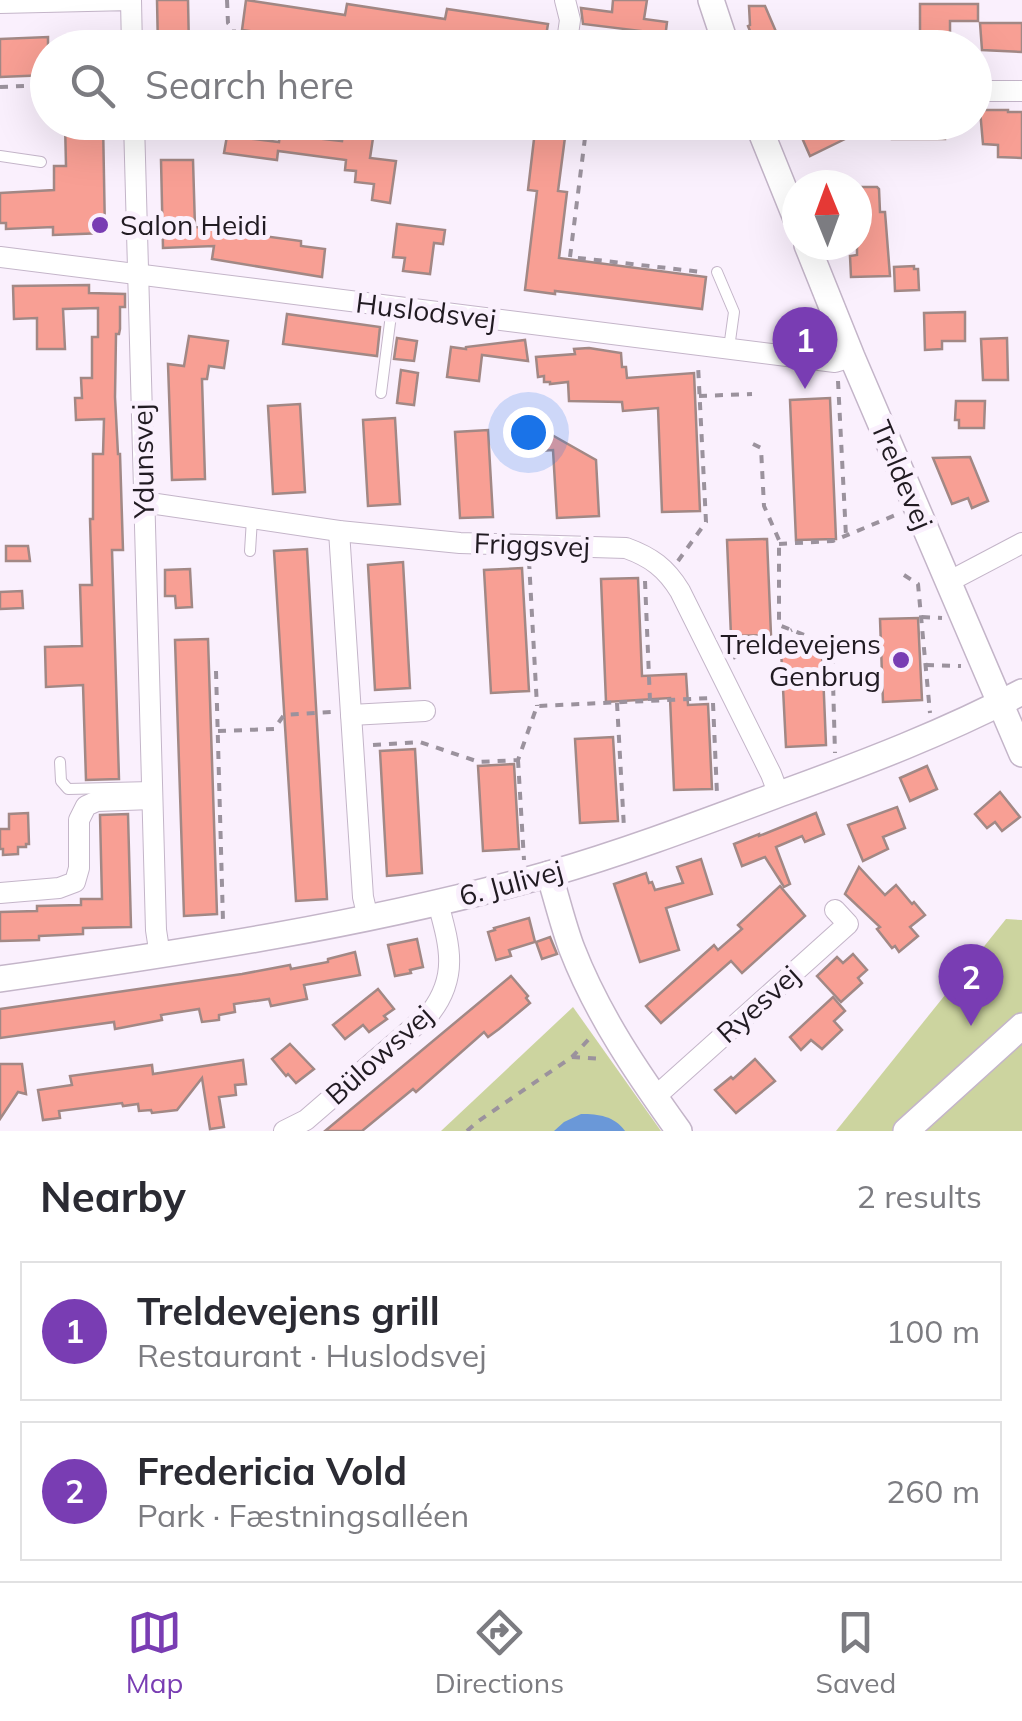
<!DOCTYPE html>
<html lang="en">
<head>
<meta charset="utf-8">
<style>
  :root { --surface:#fff; --page:#f2f2f3; --text:#2b2b33; --muted:#7c7c81; --line:#e1e1e2; --accent:#793db3 }
  body { margin:0; font-family:Mulish,sans-serif; background:var(--page); color:var(--text) }
  .compass { position:absolute; left:782px; top:170px; width:90px; height:90px; border-radius:50%; background:var(--surface); box-shadow:0 10px 40px #0002; rotate:359deg }
  .you { position:absolute; left:528px; top:432px; width:35px; height:35px; margin:-25px; border:8px solid #fff; border-radius:50%; background:#1a73e8; box-shadow:0 0 0 15px #1a73e833 }
  .badge { display:grid; place-items:center; width:65px; height:65px; border-radius:50%; background:var(--accent); color:#fff; font-size:32px; font-weight:700 }
  .pin { position:absolute; translate:-50% -82px; filter:drop-shadow(0 2px 5px #0008) }
  .pin::after { content:''; position:absolute; top:52px; width:35px; height:30px; background:inherit; clip-path:polygon(0 0,100% 0,50% 100%) }
  .list { margin:0; padding:0; list-style:none }
  h2 { display:flex; justify-content:space-between; align-items:center; height:130px; margin:0; padding:0 40px; font-size:42px }
  h2 small { font-size:32px; font-weight:400; color:var(--muted) }
  .list li { display:grid; grid-template-columns:65px 1fr auto; gap:30px; align-items:center; box-sizing:border-box; height:140px; margin:0 20px 20px; padding:0 20px; border:2px solid var(--line); border-radius:0px }
  .list b { display:block; font-size:38px; white-space:nowrap }
  .list p { margin:0; font-size:32px; white-space:nowrap; color:var(--muted) }
  .list em { font-size:32px; font-style:normal; color:var(--muted) }
  .icon { flex:none; width:55px; height:55px; fill:none; stroke:currentColor; stroke-width:2; stroke-linecap:round; stroke-linejoin:round }
  .map { position:relative; flex:none; width:1022px; height:1131px; overflow:hidden }
  .search { position:absolute; background:var(--surface); box-shadow:0 10px 40px #0002; left:30px; right:30px; top:30px; height:110px; display:flex; align-items:center; gap:25px; box-sizing:border-box; padding:0 35px; border-radius:55px; color:var(--muted); font-size:38px }
  .sheet { height:450px; background:var(--surface) }
  nav { display:flex; justify-content:space-around; align-items:center; box-sizing:border-box; height:140px; border-top:2px solid var(--line); background:var(--surface); font-size:28px; color:var(--muted) }
  nav a { display:grid; justify-items:center; gap:5px }
  nav .on { color:var(--accent) }
  .map>svg:first-child { display:block }
</style>
</head>
<body>
<div class="map">
<svg width="1022" height="1131" viewBox="0 0 1022 1131">
  <rect width="100%" height="100%" fill="#faf0fd"/>
  <!-- green -->
  <g fill="#ccd49f">
    <polygon points="1006,919 1022,920 1022,1131 836,1131"/>
    <polygon points="573,1007 661,1131 441,1131"/>
  </g>
  <!-- water -->
  <path fill="#6a98d8" d="M 581,1114 C 599,1114 614,1116 625,1131 L 554,1131 L 564,1122 Z"/>
  <!-- building -->
  <g fill="#f89f94" stroke="#a28885" stroke-width="2.5">
    <polygon points="157,0 188,0 189,48 158,48"/>
    <polygon points="246,0 345,15 347,4 445,19 447,9 548,24 544,48 499,48 445,40 444,48 430,48 345,35 344,45 242,30"/>
    <polygon points="613,0 647,0 644,19 667,22 664,47 639,44 641,31 583,24 581,8 612,12"/>
    <polygon points="920,4 978,4 978,21 950,21 950,48 927,48 927,33 920,33"/>
    <polygon points="749,6 765,6 783,48 757,48 748,26 750,25"/>
    <polygon points="980,23 1022,23 1022,52 982,50"/>
    <polygon points="48,37 48,75 0,77 0,39"/>
    <polygon points="980,110 1008,110 1008,112 1022,112 1022,158 998,157 998,145 983,144"/>
    <polygon points="65,122 103,122 105,233 53,235 53,227 6,229 6,223 0,223 0,193 54,190 54,166 66,166"/>
    <polygon points="536,122 567,122 558,191 567,192 559,258 706,277 702,309 555,291 555,294 525,290 537,191 528,190"/>
    <polygon points="795,122 839,122 847,138 810,156"/>
    <rect x="892" y="122" width="53" height="17"/>
    <polygon points="280,134 342,141 343,134 373,138 370,158 396,161 390,203 372,200 374,184 355,182 356,171 345,170 346,160 278,151 277,160 224,153 227,136 279,142"/>
    <polygon points="161,160 193,160 195,227 301,241 301,246 325,249 322,277 212,259 214,246 163,248"/>
    <polygon points="857,187 877,187 879,189 880,212 885,212 890,276 851,277 850,256 857,255"/>
    <polygon points="397,224 445,230 443,244 434,243 430,274 403,271 405,258 393,257"/>
    <polygon points="914,266 914,269 918,269 919,290 895,291 894,267"/>
    <polygon points="89,285 89,293 125,294 125,307 120,307 120,329 119,334 116,334 115,397 118,454 120,454 123,550 112,550 119,779 86,780 83,685 46,687 45,647 82,646 80,585 92,585 90,519 93,519 93,454 103,454 104,419 76,420 75,398 82,398 81,378 92,378 92,337 98,337 98,308 63,309 65,349 37,349 37,318 14,319 13,286"/>
    <polygon points="965,312 965,341 942,341 942,349 925,350 924,313"/>
    <polygon points="287,314 380,327 377,356 283,344"/>
    <polygon points="189,336 228,341 224,368 209,366 207,379 202,379 205,479 172,480 168,364 184,366"/>
    <polygon points="397,338 417,341 414,361 394,359"/>
    <polygon points="1007,338 1008,380 983,380 981,339"/>
    <polygon points="525,340 528,361 482,355 479,381 447,377 451,347 466,349 466,347"/>
    <polygon points="589,348 621,353 622,367 626,367 627,378 694,373 700,511 662,512 658,408 623,411 622,402 569,401 568,382 550,384 550,382 544,382 544,376 538,377 536,357 575,354 574,349"/>
    <polygon points="401,370 418,373 414,405 397,403"/>
    <polygon points="830,398 836,539 796,540 790,400"/>
    <polygon points="956,401 985,401 984,428 959,428 959,420 955,420"/>
    <polygon points="300,404 305,492 273,494 268,406"/>
    <polygon points="395,418 400,504 368,506 363,420"/>
    <polygon points="488,430 493,517 460,518 455,432"/>
    <polygon points="552,435 596,460 599,516 557,518 553,450 526,452 525,437"/>
    <polygon points="970,457 988,501 972,508 968,498 952,504 933,458"/>
    <polygon points="767,539 771,635 731,636 727,540"/>
    <polygon points="6,546 28,546 30,561 6,561"/>
    <polygon points="307,549 327,899 296,901 274,551"/>
    <polygon points="403,562 410,688 375,690 368,565"/>
    <polygon points="522,568 529,691 491,693 484,570"/>
    <polygon points="190,569 192,607 176,608 175,596 165,596 165,570"/>
    <polygon points="638,578 642,676 686,674 688,705 708,704 712,789 674,790 670,698 606,702 601,579"/>
    <polygon points="22,591 23,608 0,609 0,592"/>
    <polygon points="918,618 922,700 883,702 880,619"/>
    <polygon points="208,639 217,914 184,916 175,640"/>
    <polygon points="822,648 826,745 786,747 781,649"/>
    <polygon points="613,737 618,821 580,823 575,739"/>
    <polygon points="415,749 422,873 387,876 380,751"/>
    <polygon points="514,764 519,849 483,851 478,766"/>
    <polygon points="927,766 937,789 910,801 900,778"/>
    <polygon points="1000,792 1020,817 1002,831 995,822 987,828 975,814"/>
    <polygon points="897,807 905,828 883,837 888,849 863,861 848,825"/>
    <polygon points="28,813 29,844 26,844 26,847 18,847 18,854 3,855 3,849 0,849 0,829 9,829 9,814"/>
    <polygon points="816,813 824,834 805,842 802,836 776,847 790,884 784,887 765,857 742,866 734,844 759,834 759,836"/>
    <polygon points="128,814 131,927 83,928 83,934 39,936 39,940 0,941 0,912 37,911 37,906 81,905 81,899 102,899 100,815"/>
    <polygon points="701,859 712,894 666,908 679,950 640,962 614,884 646,873 649,883 652,882 655,890 683,883 677,867"/>
    <polygon points="859,867 885,895 896,885 912,904 914,902 925,915 910,927 918,936 899,952 895,946 892,948 877,929 880,927 845,894"/>
    <polygon points="780,886 805,916 742,973 731,961 661,1023 646,1006 714,945 718,950 742,929 738,925"/>
    <polygon points="529,918 535,942 509,950 511,956 496,960 488,932 495,930 494,928"/>
    <polygon points="550,937 557,954 542,959 536,942"/>
    <polygon points="417,939 423,967 410,970 411,973 395,976 388,945"/>
    <polygon points="355,952 360,975 304,985 307,999 271,1006 269,999 234,1004 235,1012 219,1015 219,1020 202,1022 199,1009 161,1015 162,1020 115,1029 114,1022 0,1038 0,1009 242,974 290,965 291,969 328,962 328,959"/>
    <polygon points="853,954 867,970 858,978 862,983 841,1002 817,976 837,957 843,963"/>
    <polygon points="511,976 528,996 526,998 530,1003 499,1029 488,1037 484,1032 416,1092 413,1089 362,1131 325,1131"/>
    <polygon points="378,989 394,1009 384,1016 387,1019 369,1032 363,1025 345,1039 333,1025"/>
    <polygon points="833,997 845,1011 834,1021 842,1030 822,1049 811,1040 801,1050 790,1037"/>
    <polygon points="290,1044 314,1069 296,1083 288,1074 286,1076 272,1059"/>
    <polygon points="755,1059 775,1081 736,1113 715,1090 731,1077 733,1079"/>
    <polygon points="243,1060 246,1084 235,1085 236,1095 219,1097 224,1127 210,1129 202,1078 177,1110 152,1113 151,1110 139,1111 138,1104 123,1106 122,1103 59,1111 60,1118 43,1120 38,1090 72,1085 70,1076 152,1065 153,1074"/>
    <polygon points="0,1064 22,1064 26,1094 18,1092 0,1119"/>
  </g>
  <g fill="none" stroke-linecap="round" stroke-linejoin="round">
    <defs>
      <g id="service">
        <polyline points="278,122 320,127"/>
        <polyline points="0,156 41,162"/>
        <polyline points="717,272 734,312 729,348"/>
        <polyline points="381,393 392,307"/>
        <polyline points="250,551 252,519"/>
        <polyline points="60,762 61,781 68,789 152,787"/>
      </g>
      <g id="minor">
        <polyline points="565,0 570,20 566,48"/>
        <polyline points="0,3 131,0 132,48"/>
        <polyline points="974,91 1022,91"/>
        <polyline points="134,122 156,930 160,956"/>
        <polyline points="0,257 835,362 852,357"/>
        <path d="M 143,502 L 339,531 L 460,543 L 626,548 C 651,557 666,568 680,591 L 771,774 L 779,795"/>
        <polyline points="339,531 363,897 368,918"/>
        <polyline points="948,582 1022,543"/>
        <polyline points="351,715 425,711"/>
        <polyline points="0,893 59,888 75,882 79,868 79,820 86,806 97,801 152,799"/>
        <polyline points="655,1097 848,924 835,910"/>
        <path d="M 284,1131 L 306,1120 L 431,1012 C 459,975 449,944 438,903"/>
      </g>
      <g id="tertiary">
        <polyline points="711,0 727,48"/>
        <polyline points="757,122 797,221"/>
        <polyline points="807,245 852,357 1022,754"/>
        <path d="M 549,874 C 557,899 563,925 572,949 C 598,1016 638,1074 679,1131"/>
        <path d="M 0,979 C 185,952 369,925 549,874 C 629,851 707,821 785,792 C 865,763 946,732 1022,692"/>
        <polyline points="906,1131 1022,1026"/>
      </g>
    </defs>
    <!-- service casing -->
    <use href="#service" stroke="#c4b5c9" stroke-width="12"/>
    <!-- minor casing -->
    <use href="#minor" stroke="#c4b5c9" stroke-width="22"/>
    <!-- tertiary casing -->
    <use href="#tertiary" stroke="#c4b5c9" stroke-width="28"/>
    <!-- path -->
    <g stroke="#9b929d" stroke-width="4" stroke-dasharray="8 8" stroke-linecap="butt">
      <polyline points="227,0 228,23 234,29 235,48"/>
      <polyline points="0,87 48,85"/>
      <polyline points="587,122 570,257 702,272"/>
      <polyline points="838,381 846,536"/>
      <polyline points="699,396 752,394"/>
      <polyline points="753,444 761,448 764,506 779,540 779,625 832,646 835,753"/>
      <polyline points="779,544 833,541 898,514"/>
      <polyline points="529,561 537,706"/>
      <polyline points="678,561 706,522 698,365"/>
      <polyline points="904,575 918,584 930,713"/>
      <polyline points="645,581 650,701"/>
      <polyline points="922,617 942,618"/>
      <polyline points="733,658 792,630"/>
      <polyline points="926,665 961,666"/>
      <polyline points="216,671 223,921"/>
      <polyline points="617,703 624,828"/>
      <polyline points="713,703 717,794"/>
      <polyline points="218,731 274,729 284,715 331,712"/>
      <polyline points="373,745 420,742 479,762 518,760 537,706 712,698"/>
      <polyline points="518,760 524,860"/>
      <polyline points="572,1057 602,1059"/>
      <polyline points="467,1131 477,1122 572,1057 590,1038"/>
    </g>
    <!-- service -->
    <use href="#service" stroke="#fff" stroke-width="10"/>
    <!-- minor -->
    <use href="#minor" stroke="#fff" stroke-width="20"/>
    <!-- tertiary -->
    <use href="#tertiary" stroke="#fff" stroke-width="25"/>
  </g>
  <!-- markers -->
  <g fill="#793db3" stroke="#faf0fd" stroke-width="4">
    <circle cx="100" cy="225" r="10"/>
    <circle cx="901" cy="660" r="10"/>
  </g>
  <g text-anchor="middle" stroke-width="10" stroke-linejoin="round" paint-order="stroke">
    <!-- poi labels -->
    <g font-size="28" fill="#211b22" stroke="#faf0fd" text-anchor="start">
      <text x="120" y="235">Salon Heidi</text>
      <text x="881" y="654" text-anchor="end">Treldevejens<tspan x="881" dy="32">Genbrug</tspan></text>
    </g>
    <!-- street labels -->
    <g font-size="28" fill="#211b22" stroke="#faf0fd">
      <text transform="translate(426 311) rotate(7)" y="10">Huslodsvej</text>
      <text transform="translate(143 461) rotate(-91)" y="10">Ydunsvej</text>
      <text transform="translate(902 475) rotate(67)" y="10">Treldevej</text>
      <text transform="translate(532 545) rotate(2)" y="10">Friggsvej</text>
      <text transform="translate(511 883) rotate(-15)" y="10">6. Julivej</text>
      <text transform="translate(758 1004) rotate(-42)" y="10">Ryesvej</text>
      <text transform="translate(379 1055) rotate(-42)" y="10">Bülowsvej</text>
    </g>
  </g>
</svg>
<svg class="compass" viewBox="-18 -18 36 36"><path d="M0-13l5 13h-10z" fill="#e53935"/><path d="M0 13l5-13h-10z" fill="#7c7c81"/></svg>
<div class="you"></div>
<div class="pin badge" style="left:805px;top:389px">1</div>
<div class="pin badge" style="left:971px;top:1026px">2</div>
<div class="search"><svg class="icon" aria-label="search" viewBox="0 0 24 24"><circle cx="10" cy="10" r="6"/><path d="M15 15l6 6"/></svg>Search here</div>
</div>
<section class="sheet">
<h2>Nearby<small>2 results</small></h2>
<ul class="list">
<li><span class="badge">1</span><div><b>Treldevejens grill</b><p>Restaurant · Huslodsvej</p></div><em>100 m</em></li>
<li><span class="badge">2</span><div><b>Fredericia Vold</b><p>Park · Fæstningsalléen</p></div><em>260 m</em></li>
</ul>
</section>
<nav>
<a class="on"><svg class="icon" aria-label="map" viewBox="0 0 24 24"><path d="M3 6l6-2 6 2 6-2v14l-6 2-6-2-6 2zM9 4v14M15 6v14"/></svg>Map</a>
<a><svg class="icon" aria-label="directions" viewBox="0 0 24 24"><path d="M12 3l9 9-9 9-9-9zM9 14v-3h6M13 9l2 2-2 2"/></svg>Directions</a>
<a><svg class="icon" aria-label="saved" viewBox="0 0 24 24"><path d="M7 4h10v16l-5-4-5 4z"/></svg>Saved</a>
</nav>
</body>
</html>
